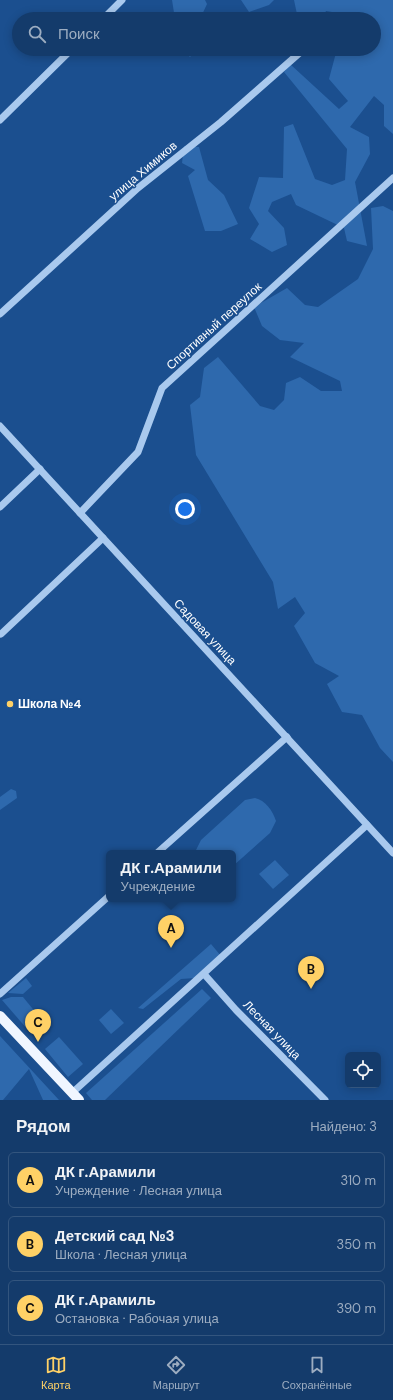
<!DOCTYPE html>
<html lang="ru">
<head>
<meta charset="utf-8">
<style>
  :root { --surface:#143b6b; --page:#214673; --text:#f1f3f6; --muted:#9dadc1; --line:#33557e; --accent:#ffd166 }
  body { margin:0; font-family:"DM Sans",sans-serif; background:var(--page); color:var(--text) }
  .controls { position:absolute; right:12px; bottom:12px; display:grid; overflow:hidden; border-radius:6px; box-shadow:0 2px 10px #0003 }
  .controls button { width:36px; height:36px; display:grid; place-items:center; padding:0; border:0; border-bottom:1px solid var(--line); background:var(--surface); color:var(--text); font:20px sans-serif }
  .you { position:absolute; left:185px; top:509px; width:14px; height:14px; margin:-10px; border:3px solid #fff; border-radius:50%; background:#1a73e8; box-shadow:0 0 0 6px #1a73e833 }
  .badge { display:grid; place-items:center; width:26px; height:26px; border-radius:50%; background:var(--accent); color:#111; font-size:13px; font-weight:700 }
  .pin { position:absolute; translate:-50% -33px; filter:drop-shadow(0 1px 2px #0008) }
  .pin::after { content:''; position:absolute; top:21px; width:14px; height:12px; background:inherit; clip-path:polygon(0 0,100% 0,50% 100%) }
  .popup { position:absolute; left:106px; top:850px; width:130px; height:52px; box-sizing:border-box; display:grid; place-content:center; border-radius:6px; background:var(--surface); filter:drop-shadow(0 1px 3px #0005); font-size:13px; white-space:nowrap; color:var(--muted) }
  .popup b { font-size:15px; color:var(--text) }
  .popup::after { content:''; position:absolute; left:50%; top:100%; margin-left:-8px; border:8px solid transparent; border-top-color:var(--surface) }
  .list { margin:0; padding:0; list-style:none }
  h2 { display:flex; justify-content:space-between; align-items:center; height:52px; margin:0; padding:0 16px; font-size:17px }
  h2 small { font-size:13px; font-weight:400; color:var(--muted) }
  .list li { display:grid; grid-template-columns:26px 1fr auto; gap:12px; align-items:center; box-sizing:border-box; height:56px; margin:0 8px 8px; padding:0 8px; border:1px solid var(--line); border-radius:6px }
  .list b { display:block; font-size:15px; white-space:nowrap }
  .list p { margin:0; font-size:13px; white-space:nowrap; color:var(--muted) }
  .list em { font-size:13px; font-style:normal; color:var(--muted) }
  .icon { flex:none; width:22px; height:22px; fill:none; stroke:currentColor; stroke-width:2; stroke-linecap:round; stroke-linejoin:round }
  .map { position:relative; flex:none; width:393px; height:1100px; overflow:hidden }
  .search { position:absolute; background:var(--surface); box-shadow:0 2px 10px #0003; left:12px; right:12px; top:12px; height:44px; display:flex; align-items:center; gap:10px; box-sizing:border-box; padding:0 14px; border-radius:22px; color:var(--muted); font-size:15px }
  .sheet { height:244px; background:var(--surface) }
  nav { display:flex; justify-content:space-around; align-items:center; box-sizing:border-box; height:56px; border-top:1px solid var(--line); background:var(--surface); font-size:11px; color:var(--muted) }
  nav a { display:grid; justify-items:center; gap:2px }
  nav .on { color:var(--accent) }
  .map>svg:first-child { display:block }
</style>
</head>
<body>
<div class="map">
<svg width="393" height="1100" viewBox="0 0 393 1100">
  <rect width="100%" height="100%" fill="#1b4f8f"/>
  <!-- green -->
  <g fill="#2e69ad">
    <polygon points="172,0 205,0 207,4 200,19 175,19"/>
    <polygon points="241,0 274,0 269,5 249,12"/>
    <polygon points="294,0 393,0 393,134 384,126 384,105 374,96 350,127 369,137 370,154 355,182 367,246 347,241 344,228 296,205 291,194 272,202 268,211 284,228 287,245 272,252 250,239 259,224 249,208 259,177 283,178 284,127 293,124 315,179 332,185 345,180 347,149 284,72 290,64 339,109 348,101 329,79 337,49 374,49 374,19 332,19 332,12 326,11 322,19 298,19"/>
    <polygon points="181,49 197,49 190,57"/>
    <polygon points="184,146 199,147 208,180 224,195 238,224 221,231 205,231 188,176 195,170 182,163"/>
    <polygon points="383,206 393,211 393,762 380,748 362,715 342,712 327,684 339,676 315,663 294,626 305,613 295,597 278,609 273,582 196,455 190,405 200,397 204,368 218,357 260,406 274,410 284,400 286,383 300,377 321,391 342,391 340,381 290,357 304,343 280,340 262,326 254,307 287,288 305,305 318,307 358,279 373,249 371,208"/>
    <polygon points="11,789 16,791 17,798 0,810 0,797"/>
    <path d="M 255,798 C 265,800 273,811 276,821 L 270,833 L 233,866 L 233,853 L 197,853 L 196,850 L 201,840 L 245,800 Z"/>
    <polygon points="275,860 289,875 273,889 259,874"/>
    <polygon points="211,944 221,956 195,978 181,979 143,1009 138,1008"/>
    <polygon points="26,978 32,986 23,994 8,993"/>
    <polygon points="202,989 211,998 105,1100 92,1100 86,1093"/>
    <polygon points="11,997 23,997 41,1019 28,1030 2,1000"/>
    <polygon points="111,1009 124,1023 111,1034 99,1020"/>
    <polygon points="0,1036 59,1100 43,1100 29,1069 3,1100 0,1100"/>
    <polygon points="59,1037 83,1064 68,1077 45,1049"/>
  </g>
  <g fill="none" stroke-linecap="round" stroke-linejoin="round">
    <!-- minor -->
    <g stroke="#a9c9ee" stroke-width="7">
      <polyline points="103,19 122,0"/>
      <polyline points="0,120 72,49"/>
      <polyline points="0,314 138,188 221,122 304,49"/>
      <polyline points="0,426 393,853"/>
      <polyline points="0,507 40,469"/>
      <polyline points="80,513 138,452 162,388 393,178"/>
      <polyline points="1,634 103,538"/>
      <polyline points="157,853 287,737"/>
      <polyline points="204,974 236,1010 325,1100"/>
      <polyline points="0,994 109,896"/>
      <polyline points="72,1093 367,825"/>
    </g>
    <!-- major -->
    <polyline stroke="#f0f6ff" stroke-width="10" points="0,1016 79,1100"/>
  </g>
  <!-- markers -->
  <circle fill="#ffd166" stroke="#1b4f8f" stroke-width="1.5" cx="10" cy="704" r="4"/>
  <g text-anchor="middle" stroke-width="3" stroke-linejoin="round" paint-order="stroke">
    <!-- street labels -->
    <g font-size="12" fill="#fff" stroke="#1b4f8f">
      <text transform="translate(143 171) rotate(-40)" y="4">улица Химиков</text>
      <text transform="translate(214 326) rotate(-42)" y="4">Спортивный переулок</text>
      <text transform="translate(205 632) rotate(47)" y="4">Садовая улица</text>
      <text transform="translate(272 1030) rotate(46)" y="4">Лесная улица</text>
    </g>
    <!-- poi labels -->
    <g font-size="12" font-weight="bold" fill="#fff" stroke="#1b4f8f" text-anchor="start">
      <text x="18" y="708">Школа №4</text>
    </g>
  </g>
</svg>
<div class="controls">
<button><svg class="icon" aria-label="locate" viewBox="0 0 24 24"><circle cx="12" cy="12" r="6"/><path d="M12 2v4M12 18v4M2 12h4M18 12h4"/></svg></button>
</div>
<div class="you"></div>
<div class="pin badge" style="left:171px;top:948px">A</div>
<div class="popup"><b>ДК г.Арамили</b>Учреждение</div>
<div class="pin badge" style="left:311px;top:989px">B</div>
<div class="pin badge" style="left:38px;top:1042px">C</div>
<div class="search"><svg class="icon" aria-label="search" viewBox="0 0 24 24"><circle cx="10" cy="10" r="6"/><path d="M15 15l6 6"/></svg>Поиск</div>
</div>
<section class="sheet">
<h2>Рядом<small>Найдено: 3</small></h2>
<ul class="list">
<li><span class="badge">A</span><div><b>ДК г.Арамили</b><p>Учреждение · Лесная улица</p></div><em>310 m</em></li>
<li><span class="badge">B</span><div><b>Детский сад №3</b><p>Школа · Лесная улица</p></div><em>350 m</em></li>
<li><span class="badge">C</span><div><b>ДК г.Арамиль</b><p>Остановка · Рабочая улица</p></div><em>390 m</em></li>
</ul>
</section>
<nav>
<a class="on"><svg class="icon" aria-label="map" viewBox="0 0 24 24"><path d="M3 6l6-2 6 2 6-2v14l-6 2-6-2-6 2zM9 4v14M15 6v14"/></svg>Карта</a>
<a><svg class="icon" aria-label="directions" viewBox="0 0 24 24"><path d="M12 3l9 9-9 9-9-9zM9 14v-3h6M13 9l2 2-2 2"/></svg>Маршрут</a>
<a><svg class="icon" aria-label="saved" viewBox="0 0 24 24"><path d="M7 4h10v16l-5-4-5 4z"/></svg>Сохранённые</a>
</nav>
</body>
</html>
